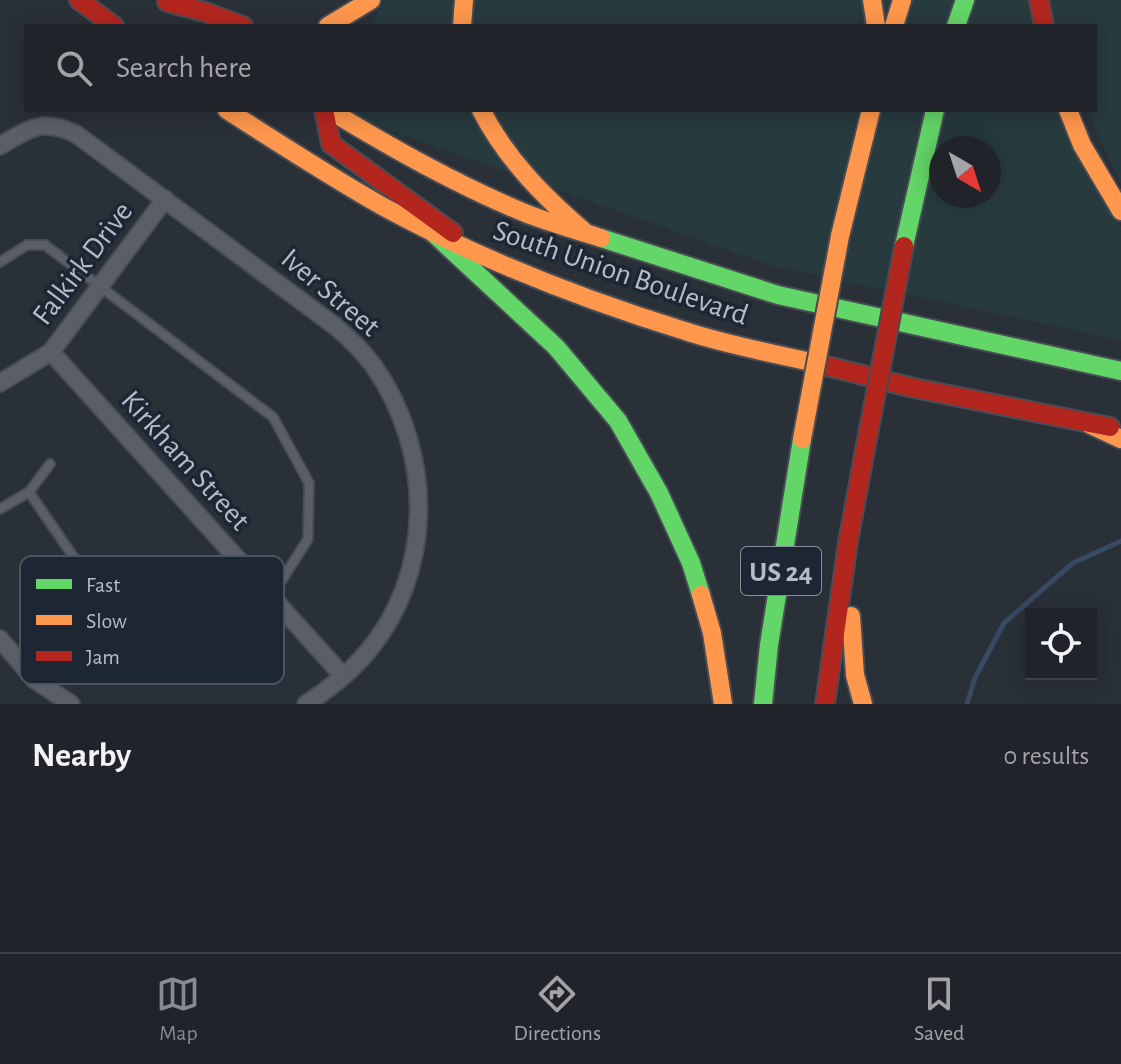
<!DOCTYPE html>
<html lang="en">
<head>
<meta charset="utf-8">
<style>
  :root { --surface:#20242a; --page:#282c32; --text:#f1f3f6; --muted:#a2a4a8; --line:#3d4147; --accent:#848b96 }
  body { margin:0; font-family:"Alegreya Sans",sans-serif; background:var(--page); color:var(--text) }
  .controls { position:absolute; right:24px; bottom:24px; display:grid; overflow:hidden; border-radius:0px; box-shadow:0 4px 20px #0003 }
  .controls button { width:72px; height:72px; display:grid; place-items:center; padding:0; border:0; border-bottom:2px solid var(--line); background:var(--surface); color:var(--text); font:40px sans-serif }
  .compass { position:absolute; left:929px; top:136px; width:72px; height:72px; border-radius:50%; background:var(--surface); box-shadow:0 4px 20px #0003; rotate:141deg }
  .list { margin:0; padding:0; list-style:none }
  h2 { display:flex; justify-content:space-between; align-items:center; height:104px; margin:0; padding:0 32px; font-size:34px }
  h2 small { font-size:26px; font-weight:400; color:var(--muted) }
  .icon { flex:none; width:44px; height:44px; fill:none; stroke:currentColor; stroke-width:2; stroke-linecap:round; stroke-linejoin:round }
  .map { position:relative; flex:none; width:1121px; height:704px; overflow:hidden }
  .search { position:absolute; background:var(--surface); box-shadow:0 4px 20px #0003; left:24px; right:24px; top:24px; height:88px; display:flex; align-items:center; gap:20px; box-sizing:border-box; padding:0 28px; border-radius:0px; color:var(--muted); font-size:30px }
  .sheet { height:248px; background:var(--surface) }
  nav { display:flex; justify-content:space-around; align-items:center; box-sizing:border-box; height:112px; border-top:2px solid var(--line); background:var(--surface); font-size:22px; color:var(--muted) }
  nav a { display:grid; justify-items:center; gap:4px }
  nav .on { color:var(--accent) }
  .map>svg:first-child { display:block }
</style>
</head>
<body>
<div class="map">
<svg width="1121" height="704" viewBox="0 0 1121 704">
  <rect width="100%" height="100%" fill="#2a3038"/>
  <!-- green -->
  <g fill="#273a3e" fill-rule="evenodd">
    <polygon points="385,0 1121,0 1121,183 1086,110 1095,110 1095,26 370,26"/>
    <path d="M 332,110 L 1058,110 L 1104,202 L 1121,227 L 1121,340 L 773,266 ZM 941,148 L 989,148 L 989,196 L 941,196 Z"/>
  </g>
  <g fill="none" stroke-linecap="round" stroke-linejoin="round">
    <!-- stream -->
    <polyline stroke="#384963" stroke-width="5" points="967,704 975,678 1004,623 1073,563 1121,541"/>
    <defs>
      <g id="lane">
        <polyline points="0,262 27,245 45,245 273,417 309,483 308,539 271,597 213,626 138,622 94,587 29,492"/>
        <polyline points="0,509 29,492 50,464"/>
      </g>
      <g id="street">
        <path d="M 0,146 C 30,128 42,118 76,134 L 335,326 C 349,338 362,350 373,365 C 435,453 436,576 362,658 C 346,676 326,691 306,704"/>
        <polyline points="51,352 343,676"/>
        <polyline points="0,383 51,352 165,199"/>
        <polyline points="0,639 35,680 71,704"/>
      </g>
      <g id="fast">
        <polyline points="956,26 965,0"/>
        <polyline points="430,230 556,347 618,421 659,493 691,563 701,595"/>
        <polyline points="601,238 778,295 1121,371"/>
        <polyline points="904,246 935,110"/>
        <polyline points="763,704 769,645 802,439"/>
      </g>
      <g id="slow">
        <polyline points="872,0 876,26"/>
        <polyline points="328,26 371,0"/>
        <polyline points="462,26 464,0"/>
        <polyline points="894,26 902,0"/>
        <path d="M 227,110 C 278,143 329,176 382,206 C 477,258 581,299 685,331 C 727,345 772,353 815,363"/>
        <path d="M 329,110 C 392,148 457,185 525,213 C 550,223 576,230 601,238"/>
        <path d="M 481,110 C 507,160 544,197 586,233"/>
        <polyline points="1068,110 1082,145 1121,211"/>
        <polyline points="840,236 871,110"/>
        <polyline points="1089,424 1121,439"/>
        <polyline points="701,595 712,633 723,704"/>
        <polyline points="851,616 855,675 863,704"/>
      </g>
      <g id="jam">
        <polyline points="79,0 114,26"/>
        <polyline points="1039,0 1044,26"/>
        <polyline points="167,2 205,12 243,26"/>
        <polyline points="324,110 331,144 453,233"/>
        <polyline points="815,363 914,388 1110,427"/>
        <polyline points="825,704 848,542 865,450"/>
      </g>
    </defs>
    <!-- lane casing -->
    <use href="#lane" stroke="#484c53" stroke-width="12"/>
    <!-- street casing -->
    <use href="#street" stroke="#484c53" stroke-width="20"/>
    <!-- fast casing -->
    <use href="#fast" stroke="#484c55" stroke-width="22"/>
    <!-- slow casing -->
    <use href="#slow" stroke="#484c55" stroke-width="22"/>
    <!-- jam casing -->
    <use href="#jam" stroke="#484c55" stroke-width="22"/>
    <!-- lane -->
    <use href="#lane" stroke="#5a5e66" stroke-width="8"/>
    <!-- street -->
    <use href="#street" stroke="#5a5e66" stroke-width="16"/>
    <!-- fast -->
    <use href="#fast" stroke="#63d668" stroke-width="18"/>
    <!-- slow -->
    <use href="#slow" stroke="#ff974d" stroke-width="18"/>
    <!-- jam -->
    <use href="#jam" stroke="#b3261e" stroke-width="18"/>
    <defs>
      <polyline id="slow-bridge" points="802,439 840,236"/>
      <polyline id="jam-bridge" points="865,450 904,246"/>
    </defs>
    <!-- slow-bridge casing -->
    <use href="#slow-bridge" stroke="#474c53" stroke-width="22" stroke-linecap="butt"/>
    <!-- jam-bridge casing -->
    <use href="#jam-bridge" stroke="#474c53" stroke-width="22" stroke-linecap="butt"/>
    <!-- slow-bridge -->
    <use href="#slow-bridge" stroke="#ff974d" stroke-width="18"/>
    <!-- jam-bridge -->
    <use href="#jam-bridge" stroke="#b3261e" stroke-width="18"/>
  </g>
  <g text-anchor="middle" stroke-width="7" stroke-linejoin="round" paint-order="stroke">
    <!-- shield labels -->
    <rect fill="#1d2633" stroke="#878f9c" stroke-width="2" x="741" y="547" width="80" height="48" rx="6"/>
    <g font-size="28" font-weight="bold" fill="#b4bcc9">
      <text x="781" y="581">US 24</text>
    </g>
    <!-- street labels -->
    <g font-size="30" fill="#b4bcc9" stroke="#1d2633">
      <text transform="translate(82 263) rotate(-53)" y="10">Falkirk Drive</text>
      <text transform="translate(621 272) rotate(19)" y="10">South Union Boulevard</text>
      <text transform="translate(331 292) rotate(40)" y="10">Iver Street</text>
      <text transform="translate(186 460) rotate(48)" y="10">Kirkham Street</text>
    </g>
  </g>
  <!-- legend -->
  <rect x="20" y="556" width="264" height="128" rx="12" fill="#1d2633" stroke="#4a5360" stroke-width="2"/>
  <rect x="36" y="579" width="36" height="10" fill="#63d668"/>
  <rect x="36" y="615" width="36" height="10" fill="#ff974d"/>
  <rect x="36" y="651" width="36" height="10" fill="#b3261e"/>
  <g font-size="22" fill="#b4bcc9">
    <text x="86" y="592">Fast</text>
    <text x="86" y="628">Slow</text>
    <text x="86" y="664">Jam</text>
  </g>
</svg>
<div class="controls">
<button><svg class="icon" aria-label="locate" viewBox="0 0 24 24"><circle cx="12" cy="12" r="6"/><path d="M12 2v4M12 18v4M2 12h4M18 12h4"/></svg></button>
</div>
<svg class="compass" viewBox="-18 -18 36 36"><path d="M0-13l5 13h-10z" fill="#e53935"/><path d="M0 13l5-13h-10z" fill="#a2a4a8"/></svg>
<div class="search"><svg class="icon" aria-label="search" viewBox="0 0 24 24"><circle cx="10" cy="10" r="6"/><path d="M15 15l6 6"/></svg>Search here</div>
</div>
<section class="sheet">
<h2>Nearby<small>0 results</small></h2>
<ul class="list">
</ul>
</section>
<nav>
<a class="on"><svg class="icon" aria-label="map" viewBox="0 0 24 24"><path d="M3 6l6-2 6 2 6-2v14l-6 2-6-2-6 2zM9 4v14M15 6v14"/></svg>Map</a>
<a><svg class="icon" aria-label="directions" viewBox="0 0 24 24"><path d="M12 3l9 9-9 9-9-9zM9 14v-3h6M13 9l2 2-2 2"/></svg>Directions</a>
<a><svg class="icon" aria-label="saved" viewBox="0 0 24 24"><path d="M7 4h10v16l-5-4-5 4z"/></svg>Saved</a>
</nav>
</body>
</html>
